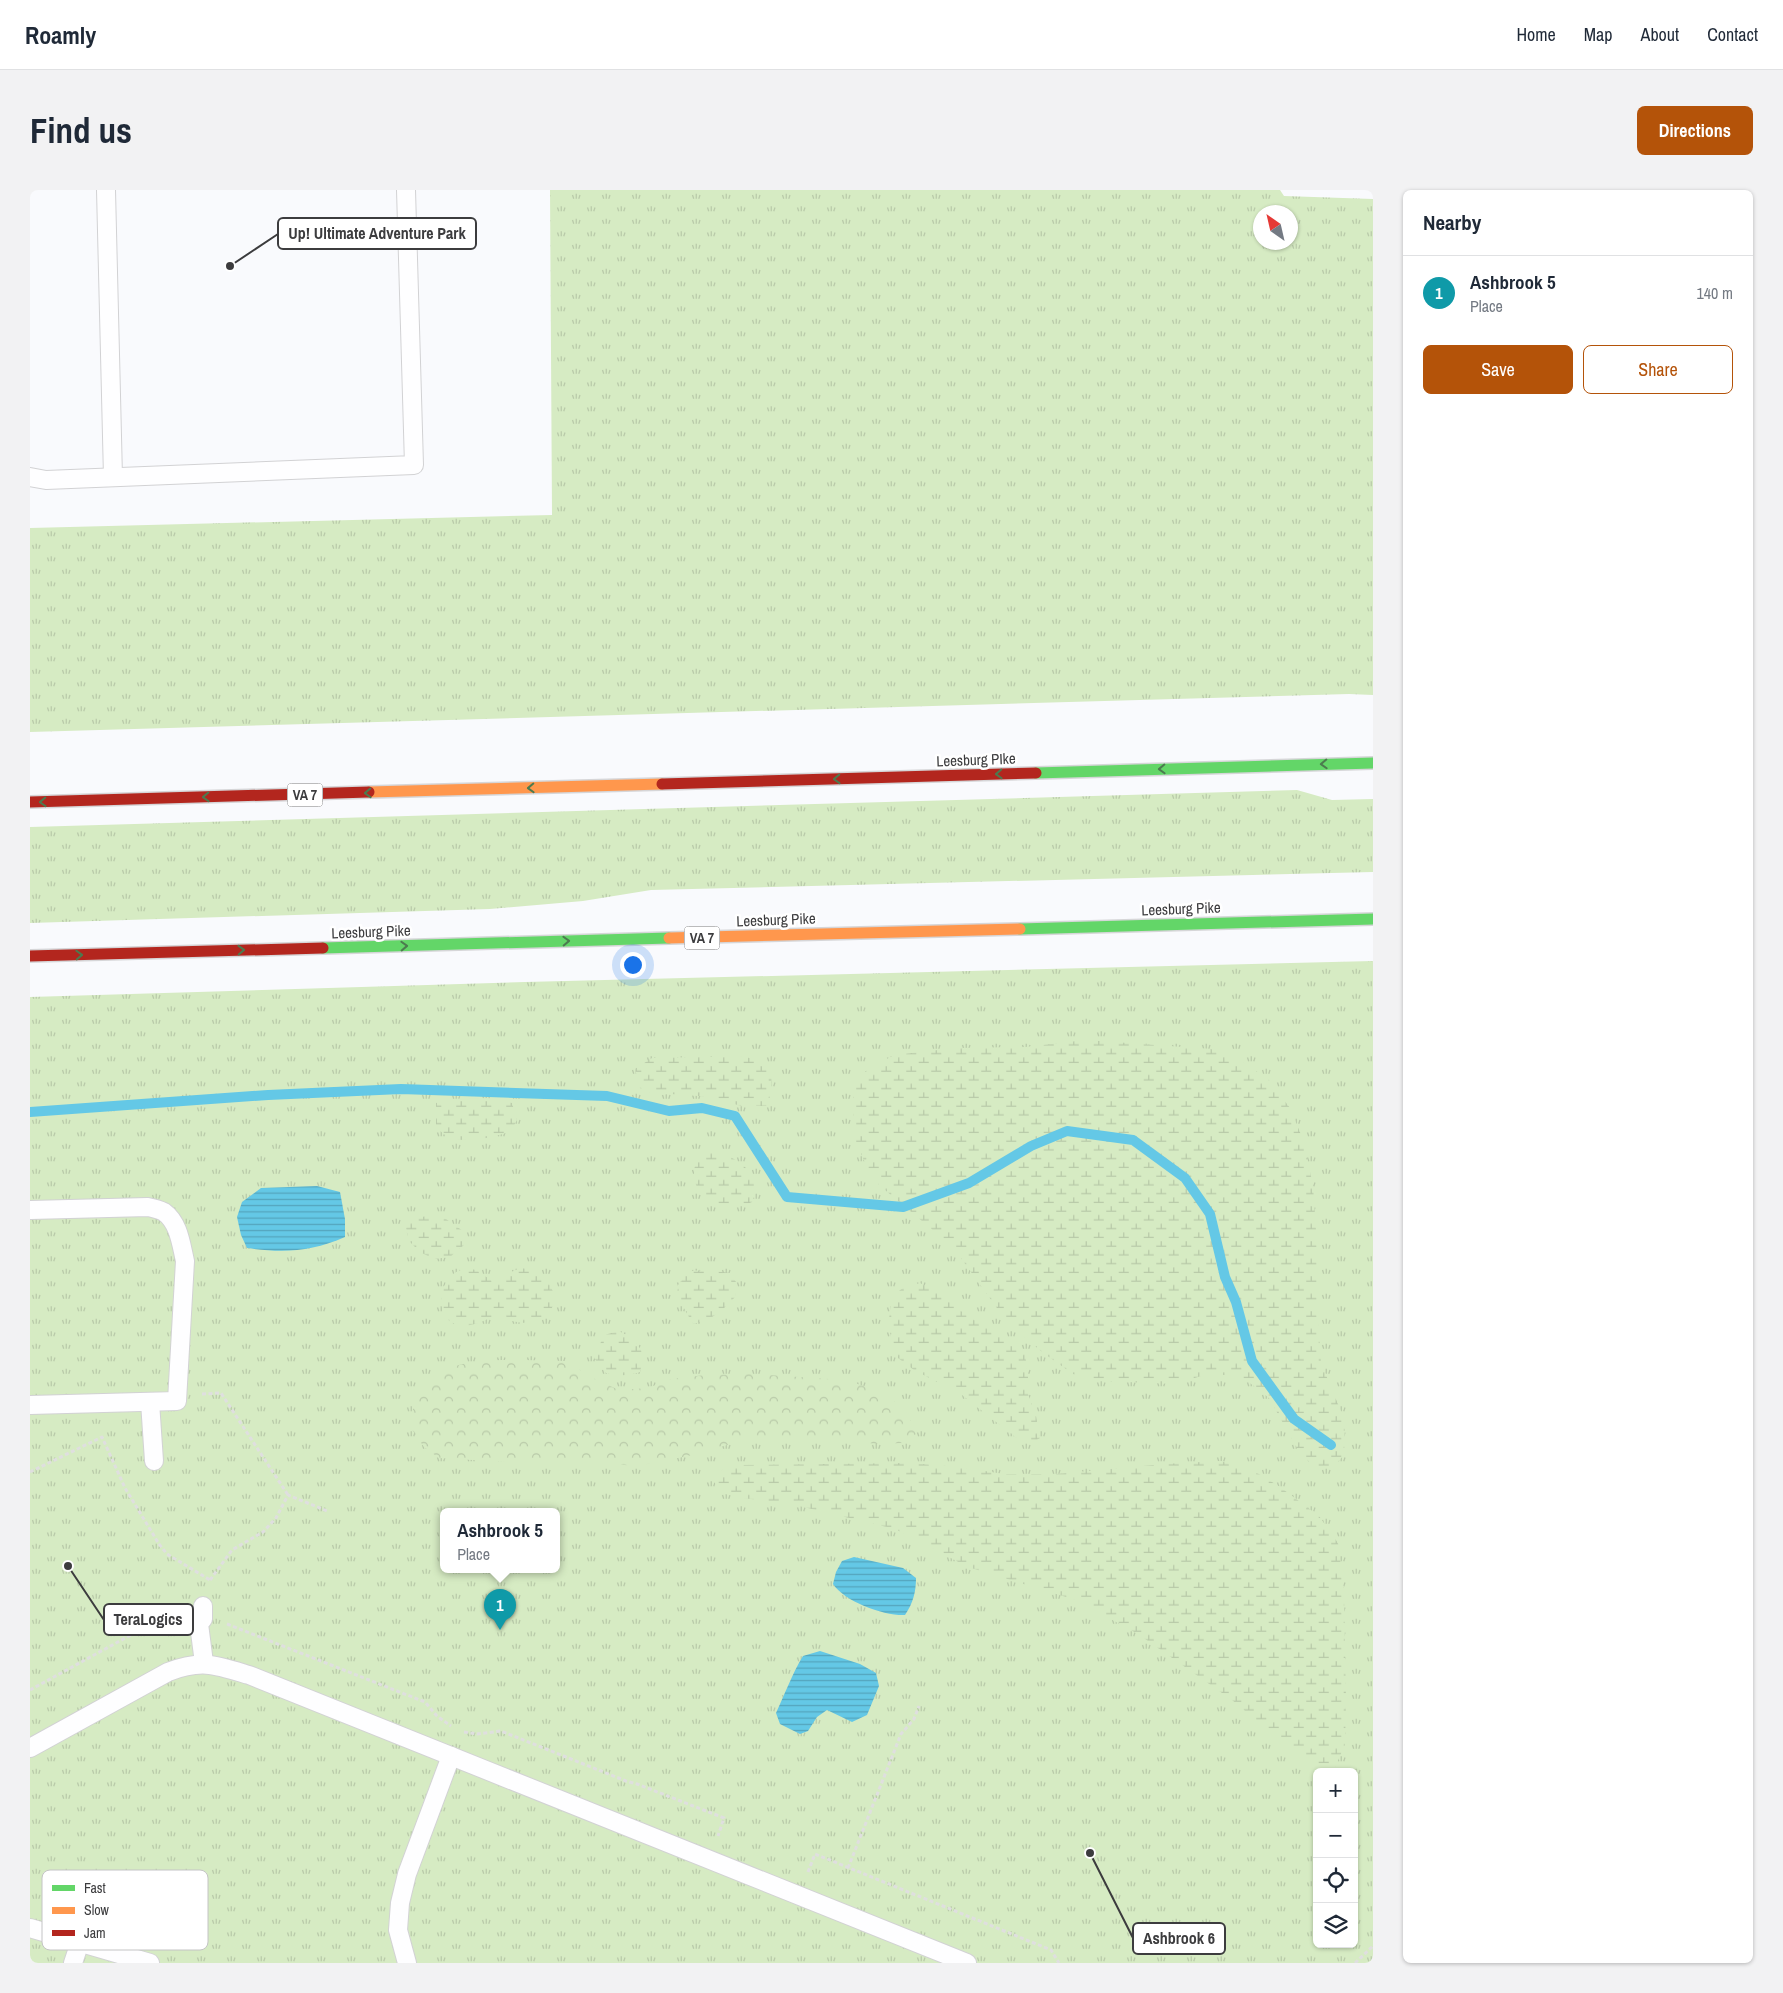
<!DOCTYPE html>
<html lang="en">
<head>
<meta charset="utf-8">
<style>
  :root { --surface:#fff; --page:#f2f2f3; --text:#1f2937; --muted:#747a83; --line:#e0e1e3; --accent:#b45309 }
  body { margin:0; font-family:"Archivo Narrow",sans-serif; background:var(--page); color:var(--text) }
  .controls { position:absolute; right:15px; bottom:15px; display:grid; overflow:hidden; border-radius:8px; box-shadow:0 1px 4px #0004 }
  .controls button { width:45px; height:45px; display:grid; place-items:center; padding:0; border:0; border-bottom:1px solid var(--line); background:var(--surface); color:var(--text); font:25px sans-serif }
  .compass { position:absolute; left:1223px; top:15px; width:45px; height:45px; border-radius:50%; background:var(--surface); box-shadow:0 1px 4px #0004; rotate:326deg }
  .you { position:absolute; left:602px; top:774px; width:18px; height:18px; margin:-12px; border:4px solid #fff; border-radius:50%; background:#1a73e8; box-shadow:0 0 0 8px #1a73e833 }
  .badge { display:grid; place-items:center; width:32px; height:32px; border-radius:50%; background:var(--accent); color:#fff; font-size:16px; font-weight:700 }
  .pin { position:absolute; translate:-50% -41px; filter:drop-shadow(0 1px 2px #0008) }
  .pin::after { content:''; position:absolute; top:26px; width:18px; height:15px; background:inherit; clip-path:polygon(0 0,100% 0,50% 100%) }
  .popup { position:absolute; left:410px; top:1318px; width:120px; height:65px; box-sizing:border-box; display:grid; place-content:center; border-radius:8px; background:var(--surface); filter:drop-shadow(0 1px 4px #0005); font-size:16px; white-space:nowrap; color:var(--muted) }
  .popup b { font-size:19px; color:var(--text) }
  .popup::after { content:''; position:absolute; left:50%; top:100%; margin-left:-10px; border:10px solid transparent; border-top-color:var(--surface) }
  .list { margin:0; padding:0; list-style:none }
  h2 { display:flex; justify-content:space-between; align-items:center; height:65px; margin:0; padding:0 20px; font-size:21px }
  h2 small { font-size:16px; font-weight:400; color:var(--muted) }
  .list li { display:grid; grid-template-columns:32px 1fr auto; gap:15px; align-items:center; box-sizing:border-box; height:75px; padding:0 20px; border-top:1px solid var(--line) }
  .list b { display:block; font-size:19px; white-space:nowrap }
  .list p { margin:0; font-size:16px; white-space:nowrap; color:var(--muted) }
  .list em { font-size:16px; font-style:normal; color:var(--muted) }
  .actions { display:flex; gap:10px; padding:15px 20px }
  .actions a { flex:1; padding:11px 0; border:1px solid var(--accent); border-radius:8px; text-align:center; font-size:18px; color:var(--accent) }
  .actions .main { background:var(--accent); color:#fff }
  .icon { flex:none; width:28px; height:28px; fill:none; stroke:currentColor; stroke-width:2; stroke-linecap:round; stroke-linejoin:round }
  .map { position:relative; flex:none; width:1343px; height:1773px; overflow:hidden; border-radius:8px }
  header { display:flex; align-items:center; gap:30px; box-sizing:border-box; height:70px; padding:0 25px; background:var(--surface); border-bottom:1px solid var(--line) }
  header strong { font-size:24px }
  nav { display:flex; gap:28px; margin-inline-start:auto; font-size:18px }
  .intro { display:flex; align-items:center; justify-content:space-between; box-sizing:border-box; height:120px; padding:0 30px }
  h1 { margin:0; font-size:35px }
  .button { padding:12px 22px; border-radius:8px; background:var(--accent); color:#fff; font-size:18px; font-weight:700 }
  main { display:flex; gap:30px; padding:0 30px }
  aside { flex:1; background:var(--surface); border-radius:8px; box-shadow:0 1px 4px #0004 }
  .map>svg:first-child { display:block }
</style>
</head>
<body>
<header>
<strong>Roamly</strong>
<nav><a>Home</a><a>Map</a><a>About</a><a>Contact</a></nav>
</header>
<div class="intro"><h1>Find us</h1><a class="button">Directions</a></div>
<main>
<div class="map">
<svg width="1343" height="1773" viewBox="0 0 1343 1773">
  <defs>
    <pattern id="grass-tufts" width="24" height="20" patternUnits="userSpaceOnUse" patternTransform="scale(1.25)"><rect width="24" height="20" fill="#d6ebc3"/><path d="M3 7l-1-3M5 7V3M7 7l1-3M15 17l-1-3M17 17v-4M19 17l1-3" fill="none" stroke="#b9caa9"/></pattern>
    <pattern id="forest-crowns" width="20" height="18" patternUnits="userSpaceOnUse" patternTransform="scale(1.25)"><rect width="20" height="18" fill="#d6ebc3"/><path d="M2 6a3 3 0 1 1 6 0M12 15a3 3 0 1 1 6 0" fill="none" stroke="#b9caa9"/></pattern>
    <pattern id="wetland-marsh" width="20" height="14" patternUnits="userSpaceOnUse" patternTransform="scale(1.25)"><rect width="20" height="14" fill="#d6ebc3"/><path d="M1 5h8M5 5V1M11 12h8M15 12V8" fill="none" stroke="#b9caa9"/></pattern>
    <pattern id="water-rules" width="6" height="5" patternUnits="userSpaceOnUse" patternTransform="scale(1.25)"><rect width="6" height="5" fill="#64c8e6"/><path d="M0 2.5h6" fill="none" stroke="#54a4bc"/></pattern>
  </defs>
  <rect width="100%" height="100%" fill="#f9fafd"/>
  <!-- grass -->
  <g fill="url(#grass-tufts)" fill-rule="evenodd">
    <path d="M 520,0 L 1250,0 L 1254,6 L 1343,9 L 1343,505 L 1319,504 L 0,542 L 0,338 L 522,325 ZM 1260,22 L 1260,52 L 1230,52 L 1230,22 Z"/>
    <polygon points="1267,600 1302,610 1343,609 1343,682 621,700 553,711 460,719 0,733 0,637"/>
    <path d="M 1343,771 L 1343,1773 L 0,1773 L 0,807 L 495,792 ZM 414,1321 L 526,1321 L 526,1379 L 414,1379 ZM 1287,1582 L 1324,1582 L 1324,1754 L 1287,1754 Z"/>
  </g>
  <!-- forest -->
  <path fill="url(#forest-crowns)" d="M 494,1170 L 535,1171 L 565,1189 L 589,1200 L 618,1198 L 641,1189 L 675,1185 L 725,1184 L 814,1190 L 838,1197 L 864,1211 L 878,1224 L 886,1244 L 873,1253 L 846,1254 L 804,1248 L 755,1247 L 715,1250 L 658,1266 L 607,1276 L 556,1272 L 491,1273 L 409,1268 L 394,1257 L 381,1238 C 382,1232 382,1225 383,1219 C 387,1204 413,1178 429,1175 C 450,1169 472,1170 494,1170 Z"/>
  <!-- wetland -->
  <g fill="url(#wetland-marsh)">
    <polygon points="1056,850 1181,859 1209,870 1238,889 1260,918 1274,952 1283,996 1288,1071 1288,1131 1291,1173 1315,1231 1314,1265 1304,1276 1288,1280 1269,1262 1239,1208 1211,1186 1178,1184 1144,1194 1073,1191 1043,1184 1012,1162 977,1132 923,1057 849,995 837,977 825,950 823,914 825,891 837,880 864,865 926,858 995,857"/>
    <path d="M 713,866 C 718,868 724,869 729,871 C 747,879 742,902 737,916 L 711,916 L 681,907 L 641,904 L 626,905 L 610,898 L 605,879 L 622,868 Z"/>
    <path d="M 458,908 L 482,913 L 487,930 L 481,941 C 467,947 432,954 418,947 C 414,945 410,940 406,937 L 406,913 L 425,909 Z"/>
    <path d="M 685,960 C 702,967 722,976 726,996 C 727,1001 724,1007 722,1012 L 712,1016 L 681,1016 C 664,998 658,984 671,962 Z"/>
    <polygon points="398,1026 416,1029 433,1041 434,1055 420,1067 404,1069 390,1062 379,1051 376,1038 384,1028"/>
    <path d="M 490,1078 C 514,1081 517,1086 526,1109 L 519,1124 L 508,1131 L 492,1133 L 482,1131 L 470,1122 C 393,1172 399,1067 446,1080 C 451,1082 457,1088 462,1091 Z"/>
    <path d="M 676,1080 L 700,1083 L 706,1092 L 705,1107 C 692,1121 682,1130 663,1134 L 647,1106 L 648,1095 L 659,1081 Z"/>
    <path d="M 890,1093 L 907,1102 L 928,1119 L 995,1164 L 998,1187 L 998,1204 L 1006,1226 L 1010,1248 L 1002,1253 L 985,1247 L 932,1205 L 884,1180 L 864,1165 C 860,1146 854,1119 868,1102 C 873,1096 883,1095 890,1093 Z"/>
    <path d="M 589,1141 L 604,1149 L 614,1165 L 610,1182 C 598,1186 587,1186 576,1183 L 564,1168 L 574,1145 Z"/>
    <polygon points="1191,1271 1229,1284 1250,1297 1289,1326 1308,1353 1314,1401 1316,1512 1315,1555 1305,1577 1289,1579 1269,1566 1202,1510 1108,1444 1046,1410 938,1377 865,1339 757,1313 712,1308 691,1303 683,1290 694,1278 711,1275 879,1273 929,1277 974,1284 1026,1284 1134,1274"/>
  </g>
  <!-- water -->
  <g fill="url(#water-rules)">
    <path d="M 287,996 L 310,1002 L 315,1029 L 315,1047 C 281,1062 253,1063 217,1058 L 211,1045 L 207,1027 L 212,1012 L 231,998 Z"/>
    <path d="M 824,1367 L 873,1378 L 886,1388 C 886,1402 883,1413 875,1425 C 854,1426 815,1412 803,1394 L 806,1382 L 812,1371 Z"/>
    <path d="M 790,1461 L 830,1474 L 846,1483 L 849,1496 L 837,1525 L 822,1532 L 797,1520 L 787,1527 L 778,1541 L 770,1544 L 750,1534 L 746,1523 C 755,1504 762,1484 773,1466 Z"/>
  </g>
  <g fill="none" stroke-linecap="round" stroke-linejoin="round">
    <!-- stream -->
    <polyline stroke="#64c8e6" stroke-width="10" points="0,922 238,905 371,899 577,906 639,921 672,918 705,926 757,1007 873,1017 939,993 1001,956 1037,941 1103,950 1155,988 1180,1024 1195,1087 1206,1112 1222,1171 1264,1229 1301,1255"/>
    <defs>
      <g id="lane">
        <polyline points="76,0 83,287"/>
        <polyline points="0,287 16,290 384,275 376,0"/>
        <path d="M 0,1020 L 118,1017 C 123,1018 130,1020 134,1022 C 149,1033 151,1054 155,1071 L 147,1211 L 0,1215"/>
        <polyline points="120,1212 124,1271"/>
        <polyline points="173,1416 173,1429 169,1434 174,1473"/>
        <path d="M 0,1558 L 138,1482 C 172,1469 186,1475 219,1485 L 937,1773"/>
        <polyline points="0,1738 120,1773"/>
        <polyline points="43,1773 50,1752"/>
        <polyline points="377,1773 368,1740 370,1713 377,1684 421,1566"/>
      </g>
      <g id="fast">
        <polyline points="1006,583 1343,573"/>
        <polyline points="990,739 1343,729"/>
        <polyline points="293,758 639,748"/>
      </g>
      <g id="slow">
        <polyline points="339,602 632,594"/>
        <polyline points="639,748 990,739"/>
      </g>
      <g id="jam">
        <polyline points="632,594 1006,583"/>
        <polyline points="0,612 339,602"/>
        <polyline points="0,766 293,758"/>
      </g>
    </defs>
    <!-- lane casing -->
    <use href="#lane" stroke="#d2d2d4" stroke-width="20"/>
    <!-- fast casing -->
    <use href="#fast" stroke="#d6d6d8" stroke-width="14"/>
    <!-- slow casing -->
    <use href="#slow" stroke="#d6d6d8" stroke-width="14"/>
    <!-- jam casing -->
    <use href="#jam" stroke="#d6d6d8" stroke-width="14"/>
    <!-- path -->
    <g stroke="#dfdfdf" stroke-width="3" stroke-dasharray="4 2.5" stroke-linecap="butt">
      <polyline points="172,1204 191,1203 258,1305"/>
      <polyline points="0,1282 72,1247 95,1298 129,1354 137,1364 180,1390"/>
      <polyline points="180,1390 202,1360 233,1342 246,1328 258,1305 297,1321"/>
      <polyline points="197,1434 395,1512 407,1526 421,1536"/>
      <polyline points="0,1500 108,1441 145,1429"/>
      <polyline points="434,1542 447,1544 471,1541 596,1591 607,1594 694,1628 688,1646"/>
      <polyline points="818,1678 871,1544 884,1529 889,1516"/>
      <polyline points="778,1682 785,1664 1021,1760 1029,1773"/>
      <polyline points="1325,1773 1343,1756"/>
    </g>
    <!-- lane -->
    <use href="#lane" stroke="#fefeff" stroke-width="18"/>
    <!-- fast -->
    <use href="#fast" stroke="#63d668" stroke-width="11"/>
    <!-- slow -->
    <use href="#slow" stroke="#ff974d" stroke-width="11"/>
    <!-- jam -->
    <use href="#jam" stroke="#b3261e" stroke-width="11"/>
  </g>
  <!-- one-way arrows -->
  <defs><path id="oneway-chevron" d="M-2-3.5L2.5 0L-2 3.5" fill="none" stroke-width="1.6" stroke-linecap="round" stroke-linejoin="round" transform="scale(1.25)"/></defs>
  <g stroke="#4c7a4f">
    <use href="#oneway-chevron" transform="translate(1294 574) rotate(178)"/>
    <use href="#oneway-chevron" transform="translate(1132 579) rotate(178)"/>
    <use href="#oneway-chevron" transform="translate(969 584) rotate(178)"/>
    <use href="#oneway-chevron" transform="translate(807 589) rotate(178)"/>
    <use href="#oneway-chevron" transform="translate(501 598) rotate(178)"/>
    <use href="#oneway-chevron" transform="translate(338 603) rotate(178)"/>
    <use href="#oneway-chevron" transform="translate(176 607) rotate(178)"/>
    <use href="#oneway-chevron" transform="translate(13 612) rotate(178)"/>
    <use href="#oneway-chevron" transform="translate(536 751) rotate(-2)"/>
    <use href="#oneway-chevron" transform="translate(374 756) rotate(-2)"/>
    <use href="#oneway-chevron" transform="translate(211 760) rotate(-2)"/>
    <use href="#oneway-chevron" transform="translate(49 765) rotate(-2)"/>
  </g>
  <g text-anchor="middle" stroke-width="5" stroke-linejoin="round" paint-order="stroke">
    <!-- shield labels -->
    <g fill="#fff" stroke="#767678" stroke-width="1">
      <rect x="257.5" y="593.5" width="35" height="23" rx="4"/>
      <rect x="654.5" y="736.5" width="35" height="23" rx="4"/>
    </g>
    <g font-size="14" font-weight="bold" fill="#3c3c3e">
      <text x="275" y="610">VA 7</text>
      <text x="672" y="753">VA 7</text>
    </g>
    <!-- street labels -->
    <g font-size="15" fill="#3c3c3e" stroke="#fff">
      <text transform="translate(946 570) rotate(-2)" y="5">Leesburg PIke</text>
      <text transform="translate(1151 719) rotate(-2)" y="5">Leesburg Pike</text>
      <text transform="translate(746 730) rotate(-2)" y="5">Leesburg Pike</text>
      <text transform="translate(341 742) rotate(-2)" y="5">Leesburg Pike</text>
    </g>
  </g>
  <!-- legend -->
  <rect x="12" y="1680" width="166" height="80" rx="8" fill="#fff" stroke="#c4c4c5" stroke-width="1"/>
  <rect x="22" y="1695" width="23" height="6" fill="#63d668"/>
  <rect x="22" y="1717" width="23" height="7" fill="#ff974d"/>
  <rect x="22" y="1740" width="23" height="6" fill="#b3261e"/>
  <g font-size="14" fill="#3c3c3e">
    <text x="54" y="1703">Fast</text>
    <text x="54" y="1725">Slow</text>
    <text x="54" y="1748">Jam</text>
  </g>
  <!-- callouts -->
  <path fill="none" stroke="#3c3c3e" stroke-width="2" d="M200 76L248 44M38 1376L74 1430M1060 1663L1103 1748"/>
  <g fill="#3c3c3e" stroke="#fff" stroke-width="2">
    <circle cx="200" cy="76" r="5"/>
    <circle cx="38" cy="1376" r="5"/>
    <circle cx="1060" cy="1663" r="5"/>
  </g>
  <g fill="#fff" stroke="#3c3c3e" stroke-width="2">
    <rect x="248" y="28" width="198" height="31" rx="5"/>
    <rect x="74" y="1414" width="89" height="31" rx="5"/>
    <rect x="1103" y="1733" width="92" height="31" rx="5"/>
  </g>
  <g font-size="16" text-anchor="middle" font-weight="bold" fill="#3c3c3e">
    <text x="347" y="49">Up! Ultimate Adventure Park</text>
    <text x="118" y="1435">TeraLogics</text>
    <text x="1149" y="1754">Ashbrook 6</text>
  </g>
</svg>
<div class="controls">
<button>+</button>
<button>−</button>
<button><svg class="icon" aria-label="locate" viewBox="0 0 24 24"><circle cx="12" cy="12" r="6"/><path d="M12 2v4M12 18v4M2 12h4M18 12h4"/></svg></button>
<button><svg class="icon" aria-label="layers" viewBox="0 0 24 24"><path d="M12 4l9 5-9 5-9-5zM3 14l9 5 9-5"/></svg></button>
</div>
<svg class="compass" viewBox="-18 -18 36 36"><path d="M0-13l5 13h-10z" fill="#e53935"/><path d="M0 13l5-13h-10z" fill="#747a83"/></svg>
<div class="you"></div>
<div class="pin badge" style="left:470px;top:1440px;background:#0f9aa8">1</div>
<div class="popup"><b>Ashbrook 5</b>Place</div>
</div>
<aside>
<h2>Nearby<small></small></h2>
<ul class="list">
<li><span class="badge" style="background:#0f9aa8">1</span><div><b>Ashbrook 5</b><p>Place</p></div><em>140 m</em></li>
</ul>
<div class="actions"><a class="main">Save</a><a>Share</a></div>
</aside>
</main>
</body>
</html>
